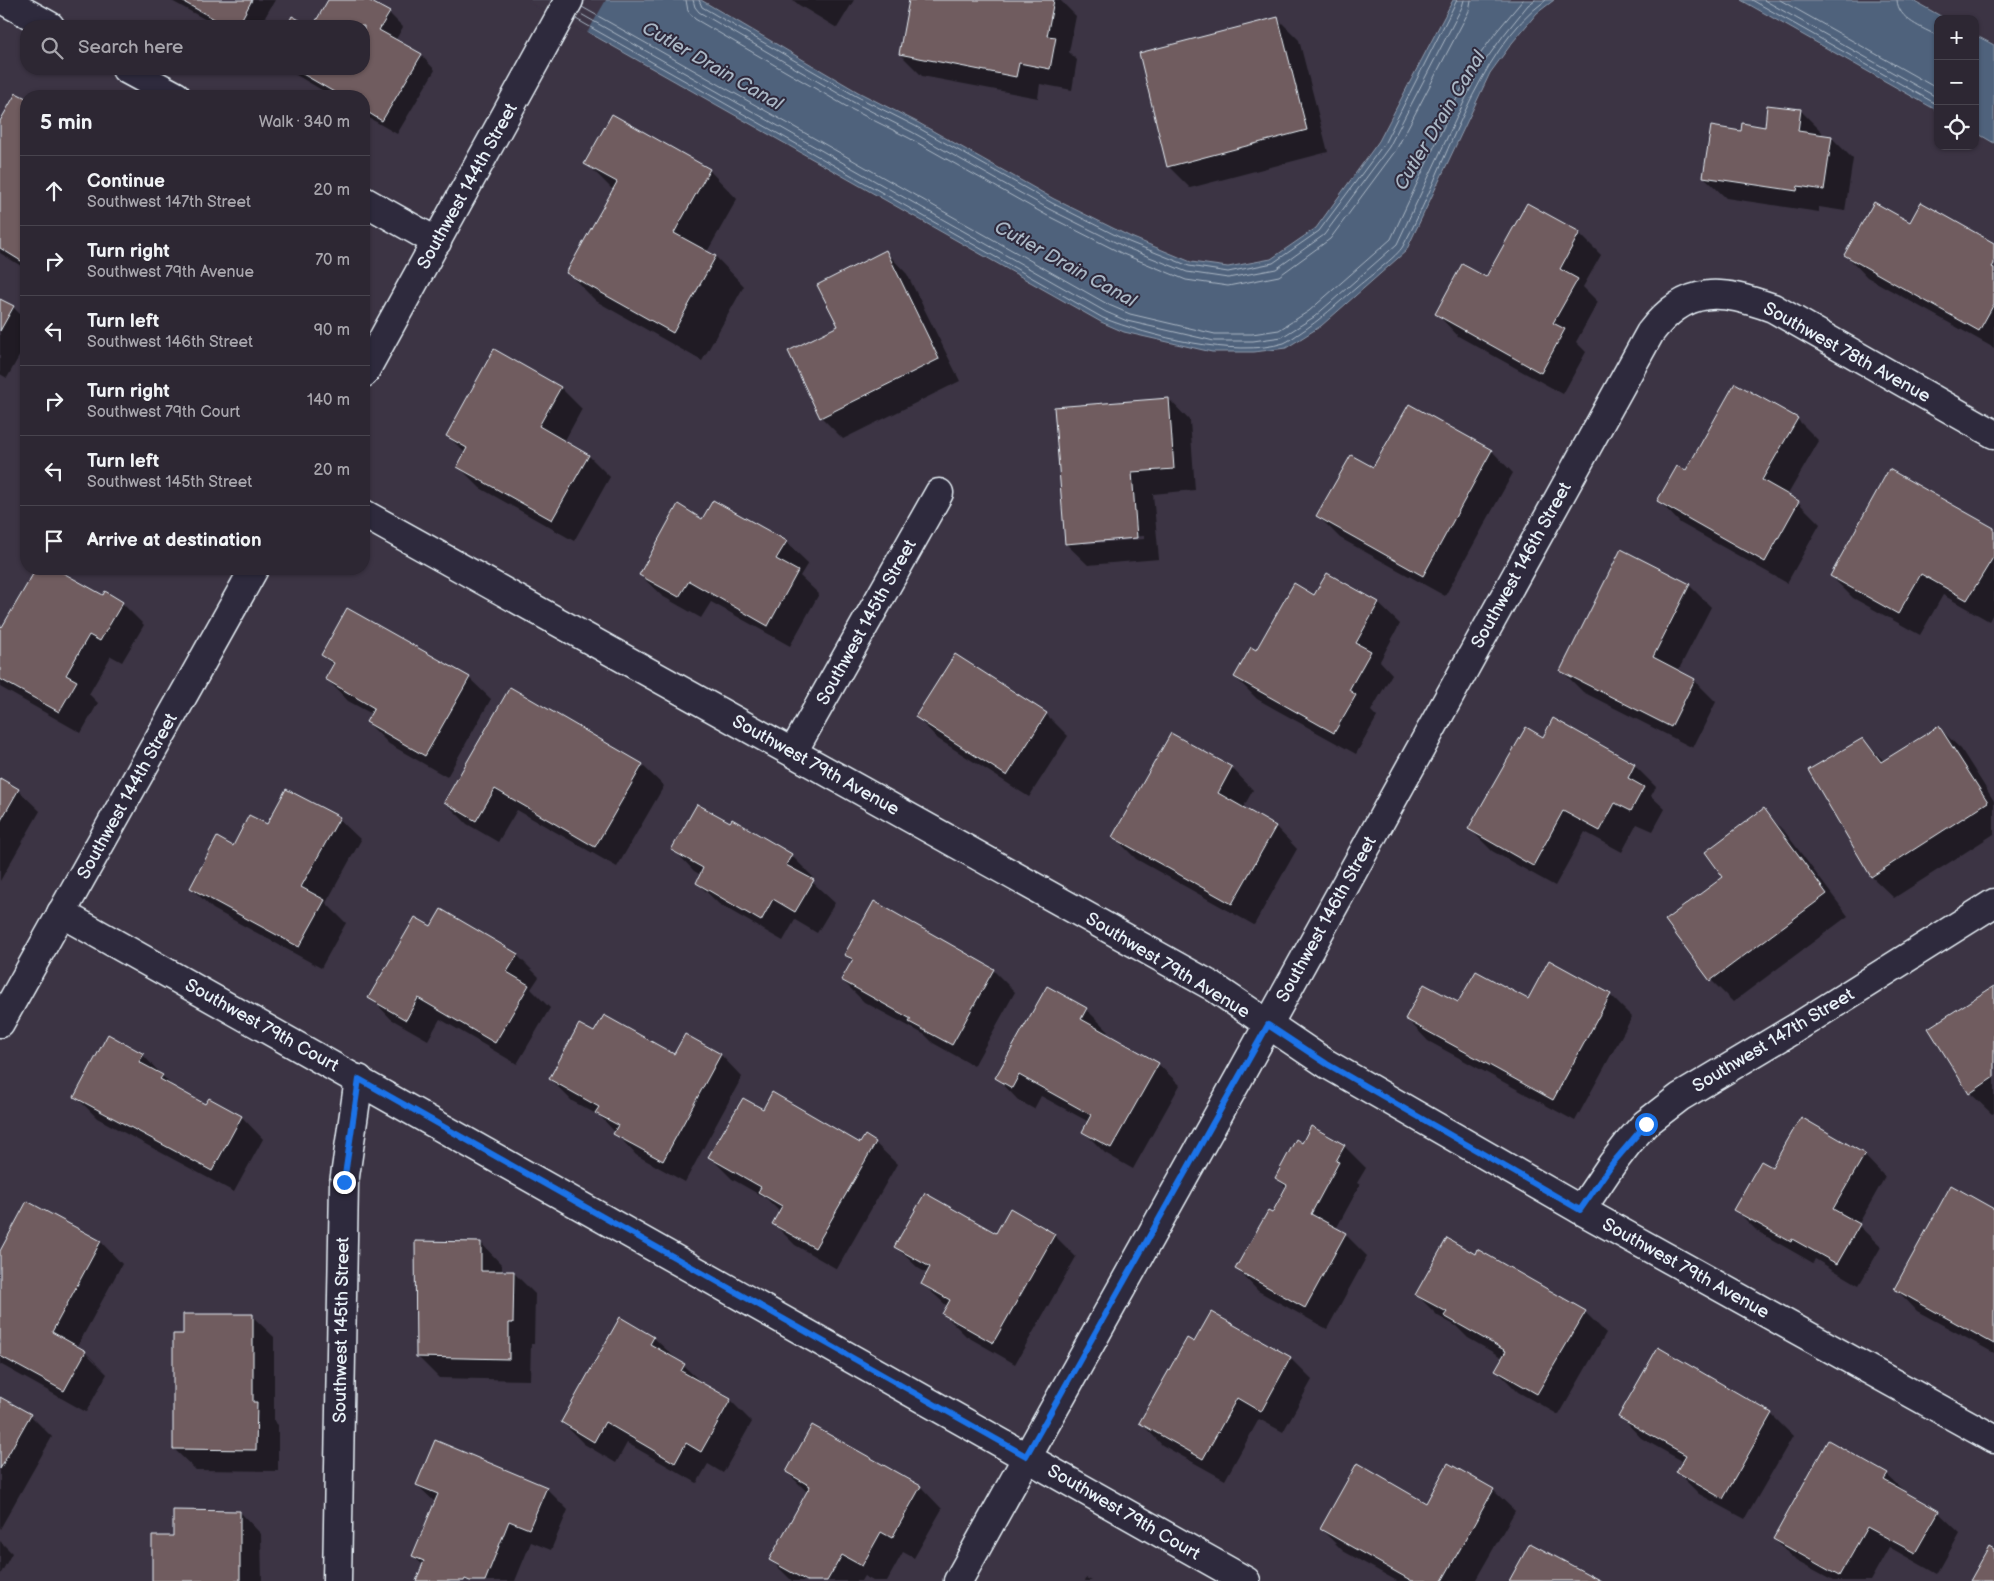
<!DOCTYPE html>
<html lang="en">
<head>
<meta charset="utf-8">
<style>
  :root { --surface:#2d2733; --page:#352f3b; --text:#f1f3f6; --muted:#a7a5ac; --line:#48444e }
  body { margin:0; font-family:"Balsamiq Sans",sans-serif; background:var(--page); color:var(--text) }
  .controls { position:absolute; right:15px; top:15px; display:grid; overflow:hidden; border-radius:10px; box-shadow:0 1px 4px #0004 }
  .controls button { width:45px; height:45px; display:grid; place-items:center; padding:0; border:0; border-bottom:1px solid var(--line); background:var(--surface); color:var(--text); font:25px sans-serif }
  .stop { position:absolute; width:15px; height:15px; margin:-11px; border:4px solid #1a73e8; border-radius:50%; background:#fff }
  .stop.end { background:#1a73e8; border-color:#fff; box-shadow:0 1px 5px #0008 }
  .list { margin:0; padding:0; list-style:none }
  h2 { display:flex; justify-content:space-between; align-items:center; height:65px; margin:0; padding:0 20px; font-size:21px }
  h2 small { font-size:16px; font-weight:400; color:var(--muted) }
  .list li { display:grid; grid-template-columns:32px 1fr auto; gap:15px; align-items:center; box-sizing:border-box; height:70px; padding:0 20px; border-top:1px solid var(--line) }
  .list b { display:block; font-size:19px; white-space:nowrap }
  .list p { margin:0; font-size:16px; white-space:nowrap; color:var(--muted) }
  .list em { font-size:16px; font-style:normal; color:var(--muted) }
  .icon { flex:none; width:28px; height:28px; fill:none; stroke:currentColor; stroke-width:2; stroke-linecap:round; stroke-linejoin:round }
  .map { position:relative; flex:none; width:1994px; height:1581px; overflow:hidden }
  .search { position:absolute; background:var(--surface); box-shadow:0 1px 4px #0004; left:20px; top:20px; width:350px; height:55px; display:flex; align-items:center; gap:12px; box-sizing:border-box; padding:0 18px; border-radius:20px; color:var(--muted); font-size:19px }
  .panel { position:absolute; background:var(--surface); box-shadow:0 1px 4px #0004; left:20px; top:90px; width:350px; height:485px; border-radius:20px }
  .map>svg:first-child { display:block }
</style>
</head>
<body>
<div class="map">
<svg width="1994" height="1581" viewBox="0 0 1994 1581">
  <rect width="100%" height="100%" fill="#3c3444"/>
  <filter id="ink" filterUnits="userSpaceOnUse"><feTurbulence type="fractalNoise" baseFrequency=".02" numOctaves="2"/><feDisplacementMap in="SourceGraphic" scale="10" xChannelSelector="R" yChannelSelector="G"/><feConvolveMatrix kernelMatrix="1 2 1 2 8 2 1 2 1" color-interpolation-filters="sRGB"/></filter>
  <g filter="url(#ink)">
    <!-- water -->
    <g fill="#50627b" stroke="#8d9bad">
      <polygon points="531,0 701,0 858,92 917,122 1054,199 1131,237 1191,262 1228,267 1271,259 1316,228 1379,141 1453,0 1554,0 1537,13 1512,43 1490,73 1406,251 1321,326 1286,348 1254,352 1212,352 1124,332 1101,322"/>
      <polygon points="1741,0 1912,0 1946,19 1938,19 1938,111"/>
      <polygon points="1975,35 1994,45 1994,143 1975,132"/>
    </g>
    <!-- pier -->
    <polygon fill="#3c3444" points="530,0 606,0 587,33 529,2"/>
    <!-- shadow -->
    <g fill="#0007" fill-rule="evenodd">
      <polygon points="170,0 275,0 260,26 217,26"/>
      <polygon points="330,0 366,0 389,13 403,27 395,41 421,55 435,70 397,134 364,115 364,96 332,96 286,69 364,69 364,26 314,26"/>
      <polygon points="793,0 854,0 837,28 799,5"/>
      <polygon points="910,0 1060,0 1076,16 1069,52 1077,60 1072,90 1040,84 1038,98 922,76 900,54"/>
      <polygon points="1277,18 1299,40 1328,152 1190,188 1168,166"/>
      <polygon points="17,95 26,100 26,269 0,253 0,123"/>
      <polygon points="1800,110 1822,132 1821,136 1831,137 1853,159 1845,211 1819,207 1819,212 1726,198 1704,177 1742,132 1766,128"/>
      <polygon points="586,163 709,170 737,199 707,252 716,257 744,286 702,361 596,301 568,273 614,191"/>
      <polygon points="1911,223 1994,244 1994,348 1867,277 1846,255"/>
      <polygon points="1579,233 1601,255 1583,287 1598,302 1576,342 1586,352 1563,394 1458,336 1437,314 1486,279"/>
      <polygon points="886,252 907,274 960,381 843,439 821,417"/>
      <polygon points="0,300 13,307 26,320 26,344 7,378 0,374"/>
      <polygon points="495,351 561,388 582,409 564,442 589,456 610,477 574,541 480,488 459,467 466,454 447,435"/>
      <path d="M 1169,399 L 1190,421 L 1195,490 L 1153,494 L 1159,559 L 1088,565 L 1066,544 ZM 1144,536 L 1144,539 L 1084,544 L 1084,541 Z"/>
      <polygon points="1409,406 1492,451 1513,473 1445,596 1340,538 1318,516 1374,469"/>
      <polygon points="1797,419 1819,441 1787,496 1798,502 1820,524 1787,583 1680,523 1659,501 1686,472"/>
      <polygon points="703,520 786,542 808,563 800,576 819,594 790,646 711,602 701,618 662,596 640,575"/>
      <polygon points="1994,530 1994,612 1989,621 1943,595 1920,635 1853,598 1831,576"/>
      <polygon points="38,569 54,569 103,596 122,603 144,625 122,662 111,656 89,694 98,703 81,733 0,687 0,627 3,629"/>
      <polygon points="1689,585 1711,607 1678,671 1694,680 1716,702 1693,748 1583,692 1562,671"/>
      <polygon points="1315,597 1378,603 1400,624 1380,661 1392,674 1371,711 1377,717 1356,754 1257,699 1235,677"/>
      <polygon points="322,655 469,678 491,699 447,777 389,744 367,722 372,714 348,701 327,679 334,666"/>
      <polygon points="511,689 642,765 664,786 617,867 517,810 498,842 467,824 445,802"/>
      <polygon points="1046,714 1068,736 1029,797 938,739 917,717"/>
      <polygon points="1939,728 1961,749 1994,801 1994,834 1894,898 1872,877 1810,771 1863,740 1884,761"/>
      <polygon points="1171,734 1232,768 1253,790 1243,808 1276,827 1297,849 1254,925 1136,859 1114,837"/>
      <polygon points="1544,738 1634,765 1656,787 1651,796 1665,809 1653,831 1637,824 1622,852 1585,832 1555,886 1492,851 1470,829"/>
      <polygon points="0,779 18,790 40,811 0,881"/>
      <polygon points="1763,810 1785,832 1848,916 1733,1002 1711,980 1725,877"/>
      <polygon points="339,819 361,840 326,903 346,923 321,968 213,909 191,888 233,847 267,826"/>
      <polygon points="732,821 791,855 813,877 811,881 835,903 817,933 795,920 783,941 719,904 697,883 701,875 694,871 673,849 730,824"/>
      <polygon points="432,928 517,955 539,977 531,989 550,1008 517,1064 440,1019 428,1040 391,1019 370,997"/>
      <polygon points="846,955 993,970 1015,992 974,1066 933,1043 925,1035 864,1002 842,980 853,962"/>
      <polygon points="1550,962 1610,995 1632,1017 1575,1121 1428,1041 1407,1019 1459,1004 1529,1001"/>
      <polygon points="1994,987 1994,1113 1992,1114 1970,1093"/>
      <polygon points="1086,1009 1108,1031 1106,1034 1158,1064 1180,1085 1133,1169 1105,1153 1084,1132 1089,1122 1041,1096 1034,1109 1018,1100 997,1078"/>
      <polygon points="595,1034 674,1055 685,1035 721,1055 742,1077 685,1182 636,1155 600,1116 572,1101 550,1079"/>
      <polygon points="143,1055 175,1089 206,1106 209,1100 242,1117 263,1139 234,1192 97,1118 75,1096"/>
      <polygon points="763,1111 861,1145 875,1143 897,1164 837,1269 795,1245 773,1223 780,1212 767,1199 732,1179 710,1157"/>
      <polygon points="1302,1144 1344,1146 1366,1168 1357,1183 1360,1185 1336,1229 1345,1234 1367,1256 1327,1329 1258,1291 1237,1269 1272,1215 1287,1188 1276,1178"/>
      <polygon points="1864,1155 1885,1177 1858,1225 1881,1247 1859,1285 1815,1259 1813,1263 1757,1231 1735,1209 1773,1169"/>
      <polygon points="28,1202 101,1242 122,1264 77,1347 85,1352 107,1374 86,1412 0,1364 0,1254"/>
      <polygon points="1011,1210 1054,1235 1076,1257 1015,1364 966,1336 944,1314 948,1307 923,1284 928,1274 918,1268 896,1247 997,1235"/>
      <polygon points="1994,1211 1994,1353 1917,1311 1896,1289"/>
      <polygon points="481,1243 502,1265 502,1272 513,1272 535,1294 534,1344 531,1344 530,1380 439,1378 417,1356"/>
      <polygon points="1417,1295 1585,1312 1606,1333 1559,1415 1518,1392 1496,1370 1503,1358 1468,1338 1456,1326 1438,1316"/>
      <polygon points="1211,1314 1290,1358 1312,1380 1283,1432 1259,1419 1225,1480 1162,1445 1141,1423 1195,1343"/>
      <polygon points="252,1316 274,1337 274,1421 278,1425 278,1471 196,1470 174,1449 184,1336"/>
      <polygon points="621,1319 654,1338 704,1385 730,1400 752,1422 723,1473 708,1464 697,1483 627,1443 616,1463 584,1444 562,1422"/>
      <polygon points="0,1398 30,1415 52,1437 0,1529"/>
      <polygon points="1771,1414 1793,1436 1745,1519 1699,1494 1677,1472 1684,1462 1641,1438 1620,1416"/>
      <polygon points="812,1427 921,1487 942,1509 914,1558 903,1552 887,1581 873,1581 864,1576 861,1581 792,1581 771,1560 808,1493 787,1472"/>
      <polygon points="1887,1475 1906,1493 1938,1512 1960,1533 1937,1574 1889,1547 1870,1581 1833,1581 1796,1561 1774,1539"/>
      <polygon points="417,1485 546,1488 568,1510 551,1550 531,1542 515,1581 417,1581 424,1566 413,1556 436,1503"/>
      <polygon points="1493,1490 1515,1511 1475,1581 1397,1581 1343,1551 1321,1529"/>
      <polygon points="240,1512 261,1534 262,1581 154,1581"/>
      <polygon points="0,1541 12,1553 0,1575"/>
      <polygon points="1086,1578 1092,1581 1085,1581"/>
    </g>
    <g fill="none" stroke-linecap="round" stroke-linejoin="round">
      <!-- shore -->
      <g stroke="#abb8c6" stroke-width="1">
        <polyline points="686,0 688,11 695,19 849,108 909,138 1046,215 1123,254 1186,280 1228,286 1279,276 1330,239 1396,150 1469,11 1471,0"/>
        <polyline points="693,0 695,7 699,12 853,102 912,132 1049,209 1127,248 1187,272 1228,278 1276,269 1324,235 1389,147 1462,7 1464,0"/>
        <polyline points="699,0 702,7 856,96 915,126 1052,203 1129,242 1189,266 1228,272 1273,263 1319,231 1384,144 1457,0"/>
        <polyline points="1752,0 1938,105"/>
        <polyline points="1764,0 1938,98"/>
        <polyline points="1780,0 1938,89"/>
        <path d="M 1897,0 C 1898,20 1923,28 1938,36"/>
        <polyline points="582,7 1109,305 1130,314 1215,334 1252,334 1279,330 1309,311 1391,239 1473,64 1497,31 1523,0"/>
        <polyline points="579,13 1106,312 1127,321 1214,341 1253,341 1282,337 1314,317 1397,244 1480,68 1503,36 1528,5 1535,0"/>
        <path d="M 576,19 L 1103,318 C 1148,336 1236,358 1284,343 C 1289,341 1295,336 1300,333 C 1320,320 1337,304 1356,288 C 1366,279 1398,256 1403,246 C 1445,171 1475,51 1546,0"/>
      </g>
    </g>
    <!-- building -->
    <g fill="#705b5f" stroke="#e8f1f8">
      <polygon points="180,0 252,0 238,26 227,26"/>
      <polygon points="328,0 368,0 390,12 379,30 422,54 382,121 364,110 364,96 341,96 294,69 364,69 364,26 313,26"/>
      <polygon points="909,0 1054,0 1047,36 1056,37 1050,69 1019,63 1016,77 899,54"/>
      <polygon points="292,16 311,26 287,26"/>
      <polygon points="1278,17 1307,130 1167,167 1139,53"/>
      <polygon points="16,93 26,98 26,264 0,248 0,121"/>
      <polygon points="1767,105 1801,109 1798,131 1832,136 1824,190 1798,186 1797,191 1703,177 1711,126 1741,131 1742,123 1765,127"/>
      <polygon points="612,114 710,169 674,233 716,256 673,333 566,273 617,182 584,164"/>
      <polygon points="1874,202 1910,222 1921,202 1994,243 1994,264 1992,267 1994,268 1994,304 1979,331 1844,255"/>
      <polygon points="1527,203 1580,232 1560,269 1578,279 1553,323 1565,329 1541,373 1435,314 1462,264 1486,277"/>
      <polygon points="886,250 939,359 820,418 788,351 838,326 817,285"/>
      <polygon points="0,299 14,306 0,331"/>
      <polygon points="494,349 561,387 539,426 589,455 552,520 457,467 467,448 446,436"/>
      <polygon points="1735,383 1798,418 1762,480 1799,501 1765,562 1657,501 1677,466 1686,470"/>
      <polygon points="1169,398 1174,469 1132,472 1137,538 1065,544 1054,407"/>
      <polygon points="1409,404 1492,450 1423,576 1316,516 1351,455 1373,467"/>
      <polygon points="1889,469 1994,528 1994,556 1967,600 1921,574 1898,614 1830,576"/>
      <polygon points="713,500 787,541 776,559 798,571 768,626 689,581 679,597 639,575 678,504 702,519"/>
      <polygon points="1621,549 1690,584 1653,657 1695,679 1671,727 1560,671"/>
      <polygon points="36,569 56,569 103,595 105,591 123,602 100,641 89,635 66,675 77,681 59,712 0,679 0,625 2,627"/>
      <polygon points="1327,573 1379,602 1356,643 1371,651 1349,690 1356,695 1334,733 1234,677 1251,647 1256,650 1294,583 1314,595"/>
      <polygon points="347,608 470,677 425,756 366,722 374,708 325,679 334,663 321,655"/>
      <polygon points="955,654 1047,713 1007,776 915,717"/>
      <polygon points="510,687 643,764 595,847 495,789 476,821 444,802"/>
      <polygon points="1553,718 1635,764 1628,778 1644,787 1631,811 1615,803 1600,831 1563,811 1533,866 1468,829 1526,727 1543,737"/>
      <polygon points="1939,726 1988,802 1871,877 1808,770 1863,738 1881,762"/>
      <polygon points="1171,733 1232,767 1218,793 1276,826 1232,904 1112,837"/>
      <polygon points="0,778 19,789 0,822"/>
      <polygon points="286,789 340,817 301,887 325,900 299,947 190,888 217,837 233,846 249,815 267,824"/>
      <polygon points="697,804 730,822 732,819 792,854 786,865 814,880 795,912 773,899 761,921 696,883 703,868 671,850"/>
      <polygon points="1764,808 1827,894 1710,981 1665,920 1723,877 1705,852"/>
      <polygon points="874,901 994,969 952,1045 909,1022 911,1019 841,980 853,959 844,955"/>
      <polygon points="441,909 518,954 507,972 529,985 495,1043 418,998 406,1020 368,998 415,917 431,926"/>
      <polygon points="1549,960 1611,994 1553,1100 1405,1019 1424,984 1458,1002 1476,971 1528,999"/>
      <polygon points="1047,986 1087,1008 1081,1019 1159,1063 1111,1148 1082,1132 1091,1115 1019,1075 1012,1088 995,1078"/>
      <polygon points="1994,986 1994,1077 1969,1094 1928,1028"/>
      <polygon points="604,1015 674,1054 685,1034 721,1054 663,1161 613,1134 618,1125 595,1113 599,1107 549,1079 579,1024 594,1032"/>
      <polygon points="108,1034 144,1054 139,1062 163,1075 160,1079 205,1104 209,1098 242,1116 212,1171 74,1097"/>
      <polygon points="772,1092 860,1143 865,1135 876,1142 815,1248 772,1224 782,1206 758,1192 761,1187 708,1157 743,1098 763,1109"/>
      <polygon points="1801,1117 1865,1154 1833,1209 1860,1224 1837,1264 1792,1239 1791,1242 1733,1210 1761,1161 1772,1167"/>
      <polygon points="1311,1126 1345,1145 1336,1161 1339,1162 1311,1214 1346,1233 1305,1308 1235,1269 1268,1211 1272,1213 1287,1185 1275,1178 1296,1139 1302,1143"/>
      <polygon points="1951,1185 1994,1209 1994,1344 1894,1289"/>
      <polygon points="925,1193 996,1233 1010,1208 1055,1234 993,1343 942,1314 950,1300 921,1284 930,1267 894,1247"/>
      <polygon points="27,1201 101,1241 52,1332 86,1351 64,1391 0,1356 0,1251"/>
      <polygon points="1447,1238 1475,1254 1477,1249 1586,1311 1537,1394 1495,1370 1506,1351 1444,1316 1447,1312 1415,1295"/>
      <polygon points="415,1241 481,1242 481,1271 514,1271 513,1323 509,1323 509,1359 416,1357"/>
      <polygon points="1211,1312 1291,1357 1261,1412 1237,1398 1203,1459 1139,1423 1187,1338 1194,1342"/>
      <polygon points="183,1314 253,1314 253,1402 257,1402 256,1450 173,1449 173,1334 183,1334"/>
      <polygon points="620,1317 654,1337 650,1344 685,1364 681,1371 731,1399 701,1452 686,1443 675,1463 605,1422 594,1442 561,1422"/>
      <polygon points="1658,1347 1772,1413 1723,1499 1676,1472 1686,1455 1618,1417"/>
      <polygon points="0,1397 31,1414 0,1469"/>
      <polygon points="812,1425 921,1486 892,1538 881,1532 862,1566 842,1555 827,1581 807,1581 769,1560 810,1486 786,1472"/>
      <polygon points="435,1440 547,1487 529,1529 509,1521 485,1581 470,1581 465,1579 464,1581 416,1581 424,1561 412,1556 438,1494 416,1485"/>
      <polygon points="1828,1440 1888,1474 1884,1480 1939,1511 1915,1553 1867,1527 1839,1576 1773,1539"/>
      <polygon points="1357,1463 1426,1503 1448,1463 1494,1489 1442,1581 1412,1581 1320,1529"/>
      <polygon points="173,1510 240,1511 240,1581 152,1581 152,1536 173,1536"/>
      <polygon points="1530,1543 1601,1581 1509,1581"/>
      <polygon points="1989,1547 1994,1550 1994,1581 1970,1581"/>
    </g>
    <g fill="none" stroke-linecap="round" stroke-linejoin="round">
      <defs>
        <g id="minor">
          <polyline points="3,0 50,26"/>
          <polyline points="126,69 176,96"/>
          <polyline points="364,201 437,242"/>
          <polyline points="364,514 1212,986 1327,1064 1581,1210 1994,1439"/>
          <polyline points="793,752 939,493"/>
          <polyline points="61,913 1246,1581"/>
          <polyline points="1581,1210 1612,1164 1629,1142 1645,1124 1680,1097 1794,1029 1994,903"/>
          <polyline points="337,1581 344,1183 359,1079"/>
          <path d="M 958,1581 C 1052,1411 1148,1243 1241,1074 C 1378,827 1513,579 1650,333 C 1687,284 1721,290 1773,308 L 1994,434"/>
        </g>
        <g id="tertiary">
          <polyline points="364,373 569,0"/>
          <polyline points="0,1023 254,569"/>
        </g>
      </defs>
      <!-- minor casing -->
      <use href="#minor" stroke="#e8f1f8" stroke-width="31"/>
      <!-- tertiary casing -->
      <use href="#tertiary" stroke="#e8f1f8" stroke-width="31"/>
      <!-- minor -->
      <use href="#minor" stroke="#2f2a3d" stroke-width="28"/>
      <!-- tertiary -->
      <use href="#tertiary" stroke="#2f2a3d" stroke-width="28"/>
    </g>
  </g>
  <g fill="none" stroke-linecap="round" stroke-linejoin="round" filter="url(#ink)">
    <!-- route -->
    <polyline stroke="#1a73e8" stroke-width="6" points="344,1182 359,1079 1026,1456 1268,1025 1327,1064 1580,1210 1612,1164 1646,1124"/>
  </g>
  <g text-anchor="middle" stroke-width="4" stroke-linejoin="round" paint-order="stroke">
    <!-- street labels -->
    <g font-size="18" fill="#e8f1f8" stroke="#2f2a3d">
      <text transform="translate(467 186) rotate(-61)" y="6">Southwest 144th Street</text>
      <text transform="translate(1847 352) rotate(29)" y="6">Southwest 78th Avenue</text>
      <text transform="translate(1521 565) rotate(-61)" y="6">Southwest 146th Street</text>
      <text transform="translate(866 622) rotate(-61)" y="6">Southwest 145th Street</text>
      <text transform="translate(816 765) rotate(29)" y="6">Southwest 79th Avenue</text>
      <text transform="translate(127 796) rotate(-61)" y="6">Southwest 144th Street</text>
      <text transform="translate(1326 919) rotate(-61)" y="6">Southwest 146th Street</text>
      <text transform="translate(1168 965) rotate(31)" y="6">Southwest 79th Avenue</text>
      <text transform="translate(262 1025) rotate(29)" y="6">Southwest 79th Court</text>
      <text transform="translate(1773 1040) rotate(-31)" y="6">Southwest 147th Street</text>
      <text transform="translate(1686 1268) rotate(29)" y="6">Southwest 79th Avenue</text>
      <text transform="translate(341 1330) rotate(-89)" y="6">Southwest 145th Street</text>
      <text transform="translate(1124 1512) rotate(30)" y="6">Southwest 79th Court</text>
    </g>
    <!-- water labels -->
    <g font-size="19" font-style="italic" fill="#abb8c6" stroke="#2f2a3d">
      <text transform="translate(713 65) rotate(30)" y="7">Cutler Drain Canal</text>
      <text transform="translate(1439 120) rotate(-59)" y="7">Cutler Drain Canal</text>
      <text transform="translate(1066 263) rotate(29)" y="7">Cutler Drain Canal</text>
    </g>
  </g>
</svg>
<div class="controls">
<button>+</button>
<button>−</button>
<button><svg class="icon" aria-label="locate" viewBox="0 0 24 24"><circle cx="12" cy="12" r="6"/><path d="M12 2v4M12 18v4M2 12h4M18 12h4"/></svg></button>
</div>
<div class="stop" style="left:1646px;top:1124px"></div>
<div class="stop end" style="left:344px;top:1182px"></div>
<div class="search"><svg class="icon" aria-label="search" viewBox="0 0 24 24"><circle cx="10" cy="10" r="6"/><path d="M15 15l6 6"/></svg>Search here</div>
<section class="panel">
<h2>5 min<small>Walk · 340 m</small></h2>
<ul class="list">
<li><svg class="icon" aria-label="ahead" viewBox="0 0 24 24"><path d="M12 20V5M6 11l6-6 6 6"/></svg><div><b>Continue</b><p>Southwest 147th Street</p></div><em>20 m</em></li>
<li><svg class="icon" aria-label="right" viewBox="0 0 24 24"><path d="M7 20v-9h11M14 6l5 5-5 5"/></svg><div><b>Turn right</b><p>Southwest 79th Avenue</p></div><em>70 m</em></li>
<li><svg class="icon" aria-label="left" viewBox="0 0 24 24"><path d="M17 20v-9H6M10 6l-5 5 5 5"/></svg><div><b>Turn left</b><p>Southwest 146th Street</p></div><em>90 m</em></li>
<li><svg class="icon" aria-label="right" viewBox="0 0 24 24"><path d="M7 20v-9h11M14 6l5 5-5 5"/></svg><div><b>Turn right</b><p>Southwest 79th Court</p></div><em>140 m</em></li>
<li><svg class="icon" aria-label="left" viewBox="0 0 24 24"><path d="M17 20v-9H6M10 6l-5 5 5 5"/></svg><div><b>Turn left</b><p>Southwest 145th Street</p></div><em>20 m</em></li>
<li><svg class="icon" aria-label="arrive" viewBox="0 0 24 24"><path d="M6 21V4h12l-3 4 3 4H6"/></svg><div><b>Arrive at destination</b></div></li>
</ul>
</section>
</div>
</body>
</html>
